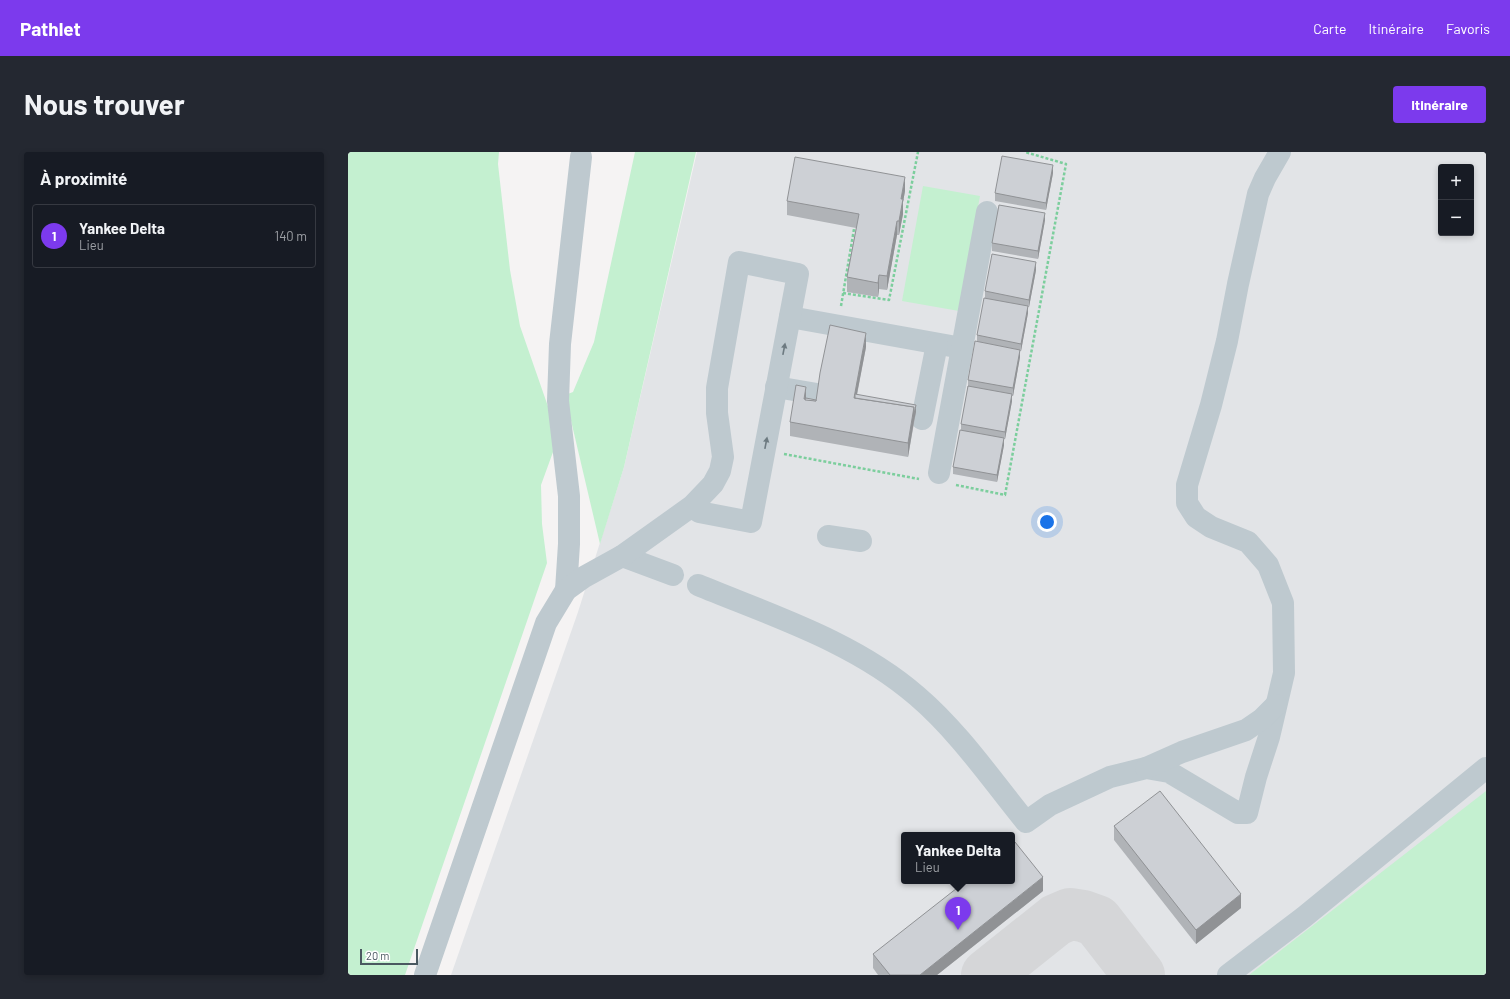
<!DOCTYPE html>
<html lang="fr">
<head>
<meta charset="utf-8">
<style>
  :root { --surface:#171b24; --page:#242831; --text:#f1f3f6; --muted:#9ea1a6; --line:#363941; --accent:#7c3aed }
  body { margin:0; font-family:Barlow,sans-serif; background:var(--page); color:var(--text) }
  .controls { position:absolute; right:12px; top:12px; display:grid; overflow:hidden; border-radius:4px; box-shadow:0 2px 6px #0003 }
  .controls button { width:36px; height:36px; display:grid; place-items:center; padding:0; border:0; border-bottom:1px solid var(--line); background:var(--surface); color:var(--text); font:20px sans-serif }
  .scale { position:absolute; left:12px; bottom:10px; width:58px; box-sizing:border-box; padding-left:4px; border:2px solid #4a5860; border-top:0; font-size:11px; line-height:14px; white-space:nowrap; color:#4a5860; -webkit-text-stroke:3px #fff; paint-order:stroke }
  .you { position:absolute; left:699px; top:370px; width:14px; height:14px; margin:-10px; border:3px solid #fff; border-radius:50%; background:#1a73e8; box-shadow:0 0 0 6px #1a73e833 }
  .badge { display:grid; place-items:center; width:26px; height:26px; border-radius:50%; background:var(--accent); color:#fff; font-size:13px; font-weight:700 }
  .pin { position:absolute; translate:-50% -33px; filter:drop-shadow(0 1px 2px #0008) }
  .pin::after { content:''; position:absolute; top:21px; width:14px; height:12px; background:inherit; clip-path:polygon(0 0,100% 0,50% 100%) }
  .popup { position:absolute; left:553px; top:680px; width:114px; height:52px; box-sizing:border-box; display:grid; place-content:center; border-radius:4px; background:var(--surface); filter:drop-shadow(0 1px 3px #0005); font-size:13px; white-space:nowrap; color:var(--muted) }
  .popup b { font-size:15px; color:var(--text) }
  .popup::after { content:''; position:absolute; left:50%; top:100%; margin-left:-8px; border:8px solid transparent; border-top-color:var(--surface) }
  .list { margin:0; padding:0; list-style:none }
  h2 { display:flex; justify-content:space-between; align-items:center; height:52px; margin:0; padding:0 16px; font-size:17px }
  h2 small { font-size:13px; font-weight:400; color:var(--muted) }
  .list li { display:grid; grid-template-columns:26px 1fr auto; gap:12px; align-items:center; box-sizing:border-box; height:64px; margin:0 8px 8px; padding:0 8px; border:1px solid var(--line); border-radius:4px }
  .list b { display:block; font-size:15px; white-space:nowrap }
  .list p { margin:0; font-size:13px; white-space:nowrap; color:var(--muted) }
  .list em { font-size:13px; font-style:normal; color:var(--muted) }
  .map { position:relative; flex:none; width:1138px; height:823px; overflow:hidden; border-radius:4px }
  header { display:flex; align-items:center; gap:24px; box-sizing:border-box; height:56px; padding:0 20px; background:var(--accent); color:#fff }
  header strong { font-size:19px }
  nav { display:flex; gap:22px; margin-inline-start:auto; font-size:14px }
  .intro { display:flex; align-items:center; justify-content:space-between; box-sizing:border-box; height:96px; padding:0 24px }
  h1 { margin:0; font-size:28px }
  .button { padding:10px 18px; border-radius:4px; background:var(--accent); color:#fff; font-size:14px; font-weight:700 }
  main { display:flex; gap:24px; padding:0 24px }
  aside { flex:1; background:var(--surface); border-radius:4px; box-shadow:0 2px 6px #0003 }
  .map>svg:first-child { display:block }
</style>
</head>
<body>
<header>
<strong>Pathlet</strong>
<nav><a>Carte</a><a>Itinéraire</a><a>Favoris</a></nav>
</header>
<div class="intro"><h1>Nous trouver</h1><a class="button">Itinéraire</a></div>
<main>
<aside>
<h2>À proximité<small></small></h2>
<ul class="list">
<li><span class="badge">1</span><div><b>Yankee Delta</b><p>Lieu</p></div><em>140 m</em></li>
</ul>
</aside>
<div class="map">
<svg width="1138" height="823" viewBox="0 0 1138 823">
  <rect width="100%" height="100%" fill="#f5f3f3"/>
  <!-- airport -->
  <path fill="#e2e4e7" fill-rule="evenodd" d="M 349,0 L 1138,0 L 1138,823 L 103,823 L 230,460 L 276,315 ZM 1093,15 L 1123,15 L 1123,81 L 1093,81 ZM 556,683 L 664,683 L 664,729 L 556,729 Z"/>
  <!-- green -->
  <g fill="#c4f0d0">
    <polygon points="0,0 151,0 150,12 162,118 172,174 204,266 205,300 193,333 194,372 199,411 57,823 0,823"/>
    <polygon points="287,0 348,0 276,315 252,392 217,243 225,240 246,190"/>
    <polygon points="575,34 632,44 611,159 554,149"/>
    <polygon points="1138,639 1138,823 901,823"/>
  </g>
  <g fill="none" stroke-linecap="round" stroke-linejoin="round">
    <!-- taxiway -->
    <polyline stroke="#d5d6d8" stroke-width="52" points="639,823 708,768 722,762 735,764 749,769 791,823"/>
    <!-- path -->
    <g stroke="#7cce9d" stroke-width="2.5" stroke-dasharray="3 2" stroke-linecap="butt">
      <polyline points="495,141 541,148 570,0"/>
      <polyline points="493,154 506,77"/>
      <polyline points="436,302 571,327"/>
      <polyline points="608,333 657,343 718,12 677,0"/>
    </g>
    <!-- minor -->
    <g stroke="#bec9cf" stroke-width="22">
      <polyline points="442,165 614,196"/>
      <polyline points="428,235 469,242"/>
      <polyline points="574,267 589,192"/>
      <polyline points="591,321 639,60"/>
      <polyline points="480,384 513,389"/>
      <polyline points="274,404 325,423"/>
      <path d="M 350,433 C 425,464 507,490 569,544 C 611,580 643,627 678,670 L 702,653 L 762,625 L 798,616 L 821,620 L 890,661 L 899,661 L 908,625 L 921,585 L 936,521 L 935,451 L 920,413 L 900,390 L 863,375 L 848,365 L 839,351 L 839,333 L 863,253 L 879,189 L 890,132 L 910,42 L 917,26 L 932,0"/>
      <polyline points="218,438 221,392 221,344 210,249 212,192 233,5"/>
      <polyline points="798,616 834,600 898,578 914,567 928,553"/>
      <polyline points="77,823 198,471 218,438 236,425 274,404 344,354 365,332 372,319 375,305 369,261 369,236 391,110 450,122 403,370 351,360 344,354"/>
      <polyline points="880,823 956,765 1138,616"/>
    </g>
  </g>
  <!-- wall -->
  <g fill="#b0b3b7">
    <polygon points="705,21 698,58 647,49 647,41"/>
    <polygon points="557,39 555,50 555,62 551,83 549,83 539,138 531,137 530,145 499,140 499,125 508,76 439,63 439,49"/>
    <polygon points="697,68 690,107 644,99 644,91"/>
    <polygon points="688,118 681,155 680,155 680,161 673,199 672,199 672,205 665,244 664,244 664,249 657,287 656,287 656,293 649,330 605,322 605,315 613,278 613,272 620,234 620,228 629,190 629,183 637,146 637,139"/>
    <polygon points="518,195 509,243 568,260 560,305 442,284 442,270 458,235 458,246 468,248"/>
    <polygon points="766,674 893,756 848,792 766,688"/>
    <polygon points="695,739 589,823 530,823 525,816 525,802"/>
  </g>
  <!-- shaded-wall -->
  <g fill="#909295">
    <polygon points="705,13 705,21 698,58 698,51"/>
    <polygon points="557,25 557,39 555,50 555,62 551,83 551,69 553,47"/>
    <polygon points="697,61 697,68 690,107 690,99"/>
    <polygon points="549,69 549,83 539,138 539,124"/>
    <polygon points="688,110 688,118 681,155 681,148"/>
    <polygon points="531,123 531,137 530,145 530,131"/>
    <polygon points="680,154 680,161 673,199 673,192"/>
    <polygon points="518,181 518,195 507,252 506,246"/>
    <polygon points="672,198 672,205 665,244 665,236"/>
    <polygon points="458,235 458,249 456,247"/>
    <polygon points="664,242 664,249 657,287 657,280"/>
    <polygon points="568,253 568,260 566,269 566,262"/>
    <polygon points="566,255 566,269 560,305 560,291"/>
    <polygon points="656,286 656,293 649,330 649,323"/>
    <polygon points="695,725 695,739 589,823 572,823"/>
    <polygon points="893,742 893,756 848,792 848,778"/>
  </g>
  <!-- building -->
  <g fill="#cdd0d5" stroke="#909295">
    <polygon points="654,4 705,13 698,51 647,41"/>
    <polygon points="447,5 557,25 553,47 555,47 551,69 549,69 539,124 531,123 530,131 499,125 511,62 439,49"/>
    <polygon points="651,53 697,61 690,99 644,91"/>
    <polygon points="644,102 688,110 681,148 637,139"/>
    <polygon points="636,146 680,154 673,192 629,183"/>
    <polygon points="482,173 518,181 506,246 566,255 560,291 442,270 448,233 458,235 456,247 468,249 472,221"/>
    <polygon points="627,189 672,198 665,236 620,228"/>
    <polygon points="620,234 664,242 657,280 613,272"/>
    <polygon points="507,242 568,253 566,262 566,255 507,246"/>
    <polygon points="458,246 468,248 468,249 457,248"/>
    <polygon points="612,278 656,286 649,323 605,315"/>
    <polygon points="812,639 893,742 848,778 766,674"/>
    <polygon points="667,690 695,725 572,823 542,823 525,802 618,729 664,729 664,692"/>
  </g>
  <!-- one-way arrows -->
  <defs><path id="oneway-solid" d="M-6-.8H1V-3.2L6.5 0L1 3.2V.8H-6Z"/></defs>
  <g fill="#6d7a81">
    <use href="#oneway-solid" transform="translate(436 197) rotate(-79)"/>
    <use href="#oneway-solid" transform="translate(418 291) rotate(-79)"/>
  </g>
</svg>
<div class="controls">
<button>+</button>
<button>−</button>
</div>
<div class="scale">20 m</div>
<div class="you"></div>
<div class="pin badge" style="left:610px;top:778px">1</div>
<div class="popup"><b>Yankee Delta</b>Lieu</div>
</div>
</main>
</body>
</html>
